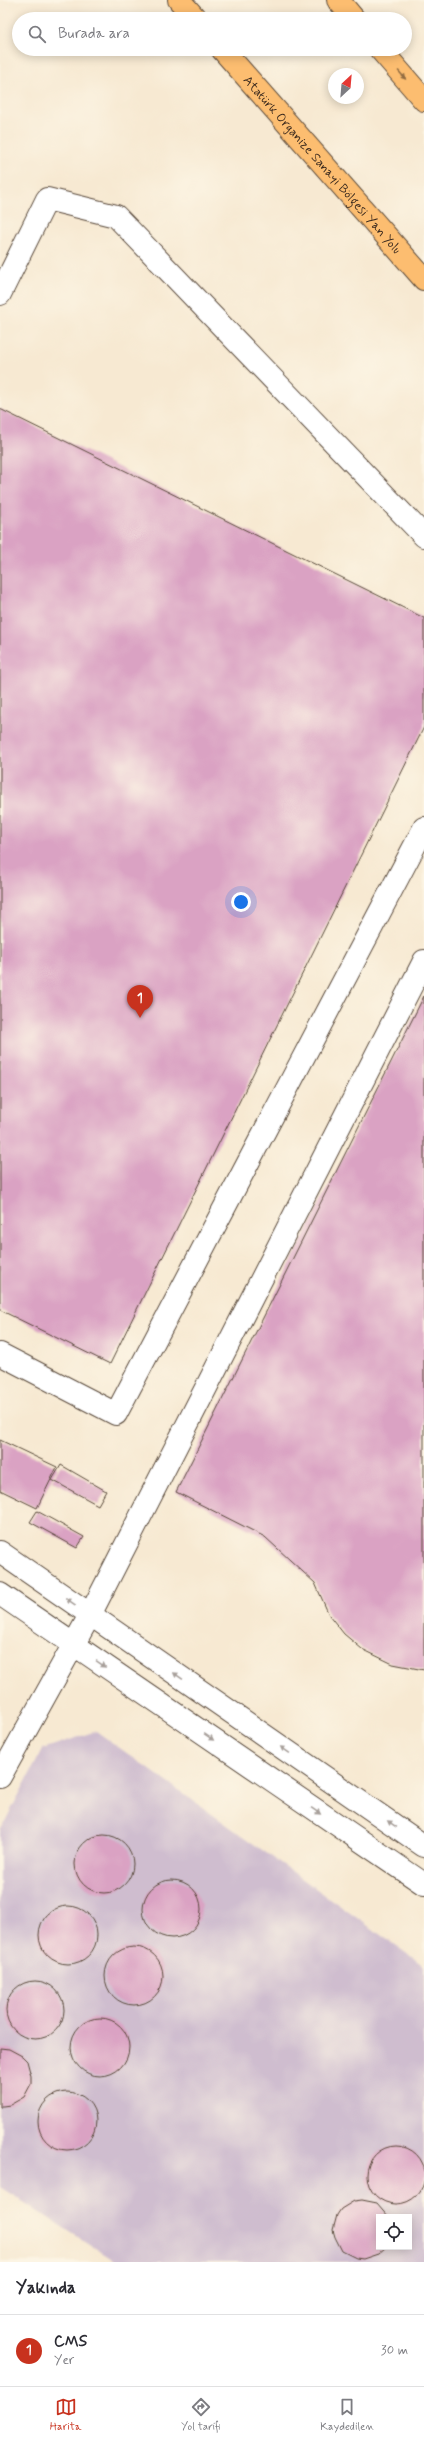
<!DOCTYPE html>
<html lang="tr">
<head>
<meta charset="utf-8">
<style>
  :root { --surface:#fff; --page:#f7f7f7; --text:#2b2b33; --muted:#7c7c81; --line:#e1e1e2; --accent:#c8321e }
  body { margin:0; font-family:Mynerve,sans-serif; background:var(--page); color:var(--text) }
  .controls { position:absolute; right:12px; bottom:12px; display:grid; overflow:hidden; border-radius:0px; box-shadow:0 2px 10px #0003 }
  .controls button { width:36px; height:36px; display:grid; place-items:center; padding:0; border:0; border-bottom:1px solid var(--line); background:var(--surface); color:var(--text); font:20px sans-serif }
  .compass { position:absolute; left:328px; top:68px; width:36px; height:36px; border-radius:50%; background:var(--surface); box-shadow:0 2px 10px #0003; rotate:26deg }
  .you { position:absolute; left:241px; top:902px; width:14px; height:14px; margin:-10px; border:3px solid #fff; border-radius:50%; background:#1a73e8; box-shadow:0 0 0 6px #1a73e833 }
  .badge { display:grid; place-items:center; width:26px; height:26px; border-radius:50%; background:var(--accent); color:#fff; font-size:13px; font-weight:700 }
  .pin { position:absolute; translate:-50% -33px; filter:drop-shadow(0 1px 2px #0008) }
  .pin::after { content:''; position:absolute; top:21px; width:14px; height:12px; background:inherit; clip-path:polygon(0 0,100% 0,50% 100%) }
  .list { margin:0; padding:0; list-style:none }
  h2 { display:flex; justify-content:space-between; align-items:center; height:52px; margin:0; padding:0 16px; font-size:17px }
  h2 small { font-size:13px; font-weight:400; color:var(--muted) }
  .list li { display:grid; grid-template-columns:26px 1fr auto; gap:12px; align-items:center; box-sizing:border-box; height:72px; padding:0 16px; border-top:1px solid var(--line) }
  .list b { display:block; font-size:15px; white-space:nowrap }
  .list p { margin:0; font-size:13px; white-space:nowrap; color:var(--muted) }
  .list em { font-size:13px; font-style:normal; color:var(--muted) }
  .icon { flex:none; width:22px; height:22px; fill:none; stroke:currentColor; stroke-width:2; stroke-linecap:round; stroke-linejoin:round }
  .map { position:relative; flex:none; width:424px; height:2262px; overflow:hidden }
  .search { position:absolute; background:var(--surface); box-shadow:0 2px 10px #0003; left:12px; right:12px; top:12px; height:44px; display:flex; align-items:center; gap:10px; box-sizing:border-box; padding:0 14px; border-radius:22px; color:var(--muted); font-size:15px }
  .sheet { height:124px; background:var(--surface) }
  nav { display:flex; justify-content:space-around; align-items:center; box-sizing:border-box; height:56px; border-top:1px solid var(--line); background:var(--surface); font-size:11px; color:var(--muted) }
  nav a { display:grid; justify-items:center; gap:2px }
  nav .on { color:var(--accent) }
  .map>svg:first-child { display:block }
</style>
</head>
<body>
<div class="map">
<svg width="424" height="2262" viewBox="0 0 424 2262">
  <rect width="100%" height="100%" fill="#fcf5e5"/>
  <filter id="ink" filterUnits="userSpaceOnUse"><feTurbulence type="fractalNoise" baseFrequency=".025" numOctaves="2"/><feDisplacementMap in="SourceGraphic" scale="8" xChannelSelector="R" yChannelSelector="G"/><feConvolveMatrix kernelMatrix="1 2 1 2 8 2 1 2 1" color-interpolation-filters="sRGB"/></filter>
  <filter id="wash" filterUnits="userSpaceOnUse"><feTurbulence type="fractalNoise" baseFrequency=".012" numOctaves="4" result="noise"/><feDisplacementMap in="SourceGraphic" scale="16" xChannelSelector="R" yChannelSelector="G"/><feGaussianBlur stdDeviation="0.9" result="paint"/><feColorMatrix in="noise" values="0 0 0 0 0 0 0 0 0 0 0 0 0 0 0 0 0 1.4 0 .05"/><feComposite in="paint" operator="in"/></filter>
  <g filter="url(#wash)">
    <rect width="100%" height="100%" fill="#f7e9d2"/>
    <!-- industrial -->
    <path fill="#cfbdcf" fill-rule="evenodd" d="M 96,1731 L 424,1966 L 424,2262 L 117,2262 L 0,2187 L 0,1831 L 43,1749 ZM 379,2217 L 409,2217 L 409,2247 L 379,2247 Z"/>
    <g id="blocks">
      <!-- building -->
      <g fill="#daa2c3">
        <polygon points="0,409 424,618 424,727 110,1364 0,1310"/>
        <polygon points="424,996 424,1670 393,1664 362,1649 344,1634 329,1615 315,1583 265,1537 176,1492"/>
        <polygon points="0,1440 57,1467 37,1508 0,1490"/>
        <polygon points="61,1465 106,1491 98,1505 52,1480"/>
        <polygon points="37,1511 84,1537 77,1548 30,1522"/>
        <circle cx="104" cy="1864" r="29"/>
        <circle cx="172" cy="1909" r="29"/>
        <circle cx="68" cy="1935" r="29"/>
        <circle cx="134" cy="1976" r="29"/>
        <circle cx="35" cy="2010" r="29"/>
        <circle cx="100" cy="2047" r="29"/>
        <polygon points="0,2048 9,2049 22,2056 27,2061 31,2076 31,2084 24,2097 10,2105 3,2106 0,2106"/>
        <circle cx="67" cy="2121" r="29"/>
        <circle cx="396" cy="2175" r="29"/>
        <polygon points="362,2200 377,2203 389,2217 379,2217 379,2247 386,2247 378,2254 363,2259 356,2258 342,2251 335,2237 333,2230 337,2215 341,2209 354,2201"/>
      </g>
    </g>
  </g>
  <g filter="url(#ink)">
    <use href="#blocks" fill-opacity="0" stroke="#574739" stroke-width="1"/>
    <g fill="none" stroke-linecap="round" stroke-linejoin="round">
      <defs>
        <g id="minor">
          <polyline points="0,294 47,199 116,216 424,536"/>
          <polyline points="0,1354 116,1414 424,828"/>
          <polyline points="0,1552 424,1846"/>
          <polyline points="0,1594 424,1884"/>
          <polyline points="0,1777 90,1615 424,961"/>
        </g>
        <g id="major">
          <polyline points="179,0 196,19"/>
          <path id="s1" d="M 222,49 L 424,279"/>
        </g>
        <g id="highway">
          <polyline points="338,0 354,19"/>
          <polyline points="380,49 424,100"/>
        </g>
      </defs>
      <!-- minor casing -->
      <use href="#minor" stroke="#574739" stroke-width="24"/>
      <!-- major casing -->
      <use href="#major" stroke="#574739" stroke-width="24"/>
      <!-- highway casing -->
      <use href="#highway" stroke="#574739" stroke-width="24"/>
      <!-- minor -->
      <use href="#minor" stroke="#fff" stroke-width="22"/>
      <!-- major -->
      <use href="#major" stroke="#fcbd6f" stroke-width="22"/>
      <!-- highway -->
      <use href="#highway" stroke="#fcbd6f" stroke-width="22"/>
    </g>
    <!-- one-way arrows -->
    <defs><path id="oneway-solid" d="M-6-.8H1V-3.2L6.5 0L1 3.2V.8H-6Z"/></defs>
    <use fill="#926c42" href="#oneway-solid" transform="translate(402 75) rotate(49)"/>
    <g fill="#a79f9a">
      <use href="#oneway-solid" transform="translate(71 1602) rotate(-145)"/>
      <use href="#oneway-solid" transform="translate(101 1664) rotate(34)"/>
      <use href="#oneway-solid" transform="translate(178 1676) rotate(-145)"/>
      <use href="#oneway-solid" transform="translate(209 1737) rotate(34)"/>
      <use href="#oneway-solid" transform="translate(285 1750) rotate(-145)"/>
      <use href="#oneway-solid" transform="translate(316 1811) rotate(34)"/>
      <use href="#oneway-solid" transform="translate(392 1824) rotate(-145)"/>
    </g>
  </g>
  <g text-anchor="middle" stroke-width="4" stroke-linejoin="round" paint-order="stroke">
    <!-- street labels -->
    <g font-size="13" fill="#3b2a1e" stroke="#fcf5e5">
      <text dy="5" stroke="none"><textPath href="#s1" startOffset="153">Atatürk Organize Sanayi Bölgesi Yan Yolu</textPath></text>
    </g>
  </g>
</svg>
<div class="controls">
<button><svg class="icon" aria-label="locate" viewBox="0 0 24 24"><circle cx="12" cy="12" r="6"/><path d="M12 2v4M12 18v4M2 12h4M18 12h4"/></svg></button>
</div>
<svg class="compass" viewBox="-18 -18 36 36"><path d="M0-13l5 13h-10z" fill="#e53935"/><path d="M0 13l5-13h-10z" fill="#7c7c81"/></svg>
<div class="you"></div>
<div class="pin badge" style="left:140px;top:1018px">1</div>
<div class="search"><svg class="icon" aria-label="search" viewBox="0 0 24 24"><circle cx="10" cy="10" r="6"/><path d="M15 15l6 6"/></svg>Burada ara</div>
</div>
<section class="sheet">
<h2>Yakında<small></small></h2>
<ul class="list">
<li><span class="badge">1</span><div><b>CMS</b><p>Yer</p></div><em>30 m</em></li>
</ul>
</section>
<nav>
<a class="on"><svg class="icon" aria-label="map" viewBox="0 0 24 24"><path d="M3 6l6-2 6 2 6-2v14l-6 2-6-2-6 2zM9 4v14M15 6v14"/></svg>Harita</a>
<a><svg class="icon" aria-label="directions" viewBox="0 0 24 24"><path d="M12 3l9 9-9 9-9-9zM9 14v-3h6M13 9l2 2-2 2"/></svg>Yol tarifi</a>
<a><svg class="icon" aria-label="saved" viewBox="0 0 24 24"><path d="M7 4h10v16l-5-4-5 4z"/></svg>Kaydedilen</a>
</nav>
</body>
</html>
